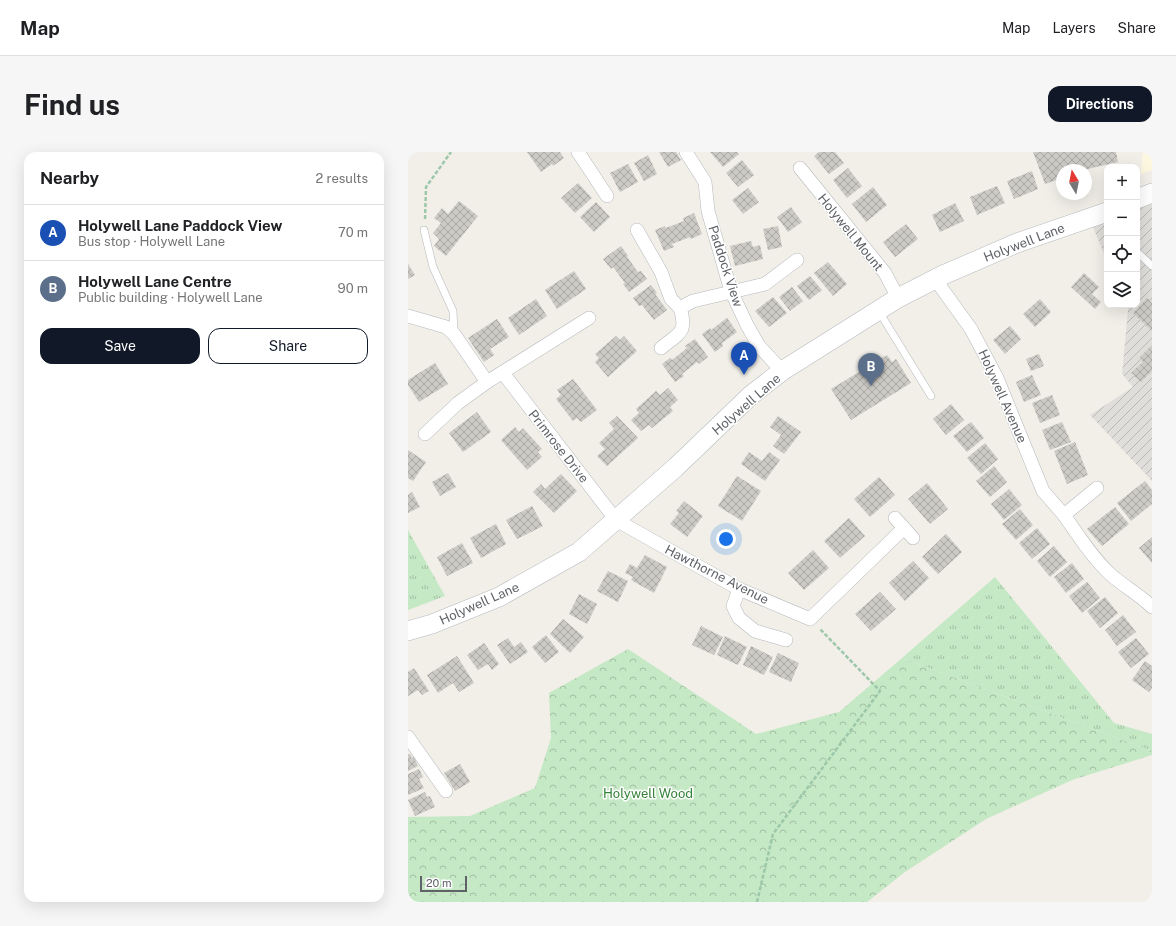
<!DOCTYPE html>
<html lang="en">
<head>
<meta charset="utf-8">
<style>
  :root { --surface:#fff; --page:#f6f6f6; --text:#202124; --muted:#757577; --line:#e0e0e0; --accent:#111827 }
  body { margin:0; font-family:"Public Sans",sans-serif; background:var(--page); color:var(--text) }
  .controls { position:absolute; right:12px; top:12px; display:grid; overflow:hidden; border-radius:8px; box-shadow:0 4px 16px #0002 }
  .controls button { width:36px; height:36px; display:grid; place-items:center; padding:0; border:0; border-bottom:1px solid var(--line); background:var(--surface); color:var(--text); font:20px sans-serif }
  .compass { position:absolute; left:648px; top:12px; width:36px; height:36px; border-radius:50%; background:var(--surface); box-shadow:0 4px 16px #0002; rotate:350deg }
  .scale { position:absolute; left:12px; bottom:10px; width:47px; box-sizing:border-box; padding-left:4px; border:2px solid #5f6368; border-top:0; font-size:11px; line-height:14px; white-space:nowrap; color:#5f6368; -webkit-text-stroke:3px #fff; paint-order:stroke }
  .you { position:absolute; left:318px; top:387px; width:14px; height:14px; margin:-10px; border:3px solid #fff; border-radius:50%; background:#1a73e8; box-shadow:0 0 0 6px #1a73e833 }
  .badge { display:grid; place-items:center; width:26px; height:26px; border-radius:50%; background:var(--accent); color:#fff; font-size:13px; font-weight:700 }
  .pin { position:absolute; translate:-50% -33px; filter:drop-shadow(0 1px 2px #0008) }
  .pin::after { content:''; position:absolute; top:21px; width:14px; height:12px; background:inherit; clip-path:polygon(0 0,100% 0,50% 100%) }
  .list { margin:0; padding:0; list-style:none }
  h2 { display:flex; justify-content:space-between; align-items:center; height:52px; margin:0; padding:0 16px; font-size:17px }
  h2 small { font-size:13px; font-weight:400; color:var(--muted) }
  .list li { display:grid; grid-template-columns:26px 1fr auto; gap:12px; align-items:center; box-sizing:border-box; height:56px; padding:0 16px; border-top:1px solid var(--line) }
  .list b { display:block; font-size:15px; white-space:nowrap }
  .list p { margin:0; font-size:13px; white-space:nowrap; color:var(--muted) }
  .list em { font-size:13px; font-style:normal; color:var(--muted) }
  .actions { display:flex; gap:8px; padding:12px 16px }
  .actions a { flex:1; padding:9px 0; border:1px solid var(--accent); border-radius:12px; text-align:center; font-size:14px; color:var(--accent) }
  .actions .main { background:var(--accent); color:#fff }
  .icon { flex:none; width:22px; height:22px; fill:none; stroke:currentColor; stroke-width:2; stroke-linecap:round; stroke-linejoin:round }
  .map { position:relative; flex:none; width:744px; height:750px; overflow:hidden; border-radius:12px }
  header { display:flex; align-items:center; gap:24px; box-sizing:border-box; height:56px; padding:0 20px; background:var(--surface); border-bottom:1px solid var(--line) }
  header strong { font-size:19px }
  nav { display:flex; gap:22px; margin-inline-start:auto; font-size:14px }
  .intro { display:flex; align-items:center; justify-content:space-between; box-sizing:border-box; height:96px; padding:0 24px }
  h1 { margin:0; font-size:28px }
  .button { padding:10px 18px; border-radius:12px; background:var(--accent); color:#fff; font-size:14px; font-weight:700 }
  main { display:flex; gap:24px; padding:0 24px }
  aside { flex:1; background:var(--surface); border-radius:12px; box-shadow:0 4px 16px #0002 }
  .map>svg:first-child { display:block }
</style>
</head>
<body>
<header>
<strong>Map</strong>
<nav><a>Map</a><a>Layers</a><a>Share</a></nav>
</header>
<div class="intro"><h1>Find us</h1><a class="button">Directions</a></div>
<main>
<aside>
<h2>Nearby<small>2 results</small></h2>
<ul class="list">
<li><span class="badge" style="background:#1a4fb4">A</span><div><b>Holywell Lane Paddock View</b><p>Bus stop · Holywell Lane</p></div><em>70 m</em></li>
<li><span class="badge" style="background:#5c6f8a">B</span><div><b>Holywell Lane Centre</b><p>Public building · Holywell Lane</p></div><em>90 m</em></li>
</ul>
<div class="actions"><a class="main">Save</a><a>Share</a></div>
</aside>
<div class="map">
<svg width="744" height="750" viewBox="0 0 744 750">
  <defs>
    <pattern id="industrial-furrows" width="10" height="10" patternUnits="userSpaceOnUse"><rect width="10" height="10" fill="#e0deda"/><path d="M-1 1l2-2M0 10L10 0M9 11l2-2" fill="none" stroke="#b9b8b5"/></pattern>
    <pattern id="grass-tufts" width="24" height="20" patternUnits="userSpaceOnUse"><rect width="24" height="20" fill="#c5e8c5"/><path d="M3 7l-1-3M5 7V3M7 7l1-3M15 17l-1-3M17 17v-4M19 17l1-3" fill="none" stroke="#a3c0a4"/></pattern>
    <pattern id="forest-crowns" width="20" height="18" patternUnits="userSpaceOnUse"><rect width="20" height="18" fill="#c5e8c5"/><path d="M2 6a3 3 0 1 1 6 0M12 15a3 3 0 1 1 6 0" fill="none" stroke="#a3c0a4"/></pattern>
    <pattern id="building-cross-hatch" width="8" height="8" patternUnits="userSpaceOnUse"><rect width="8" height="8" fill="#cccac5"/><path d="M0 0l8 8M0 8l8-8" fill="none" stroke="#a9a8a4"/></pattern>
  </defs>
  <rect width="100%" height="100%" fill="#f1efe8"/>
  <!-- commercial -->
  <polygon fill="#fef7e0" points="735,0 744,0 744,18 733,22"/>
  <!-- industrial -->
  <g fill="url(#industrial-furrows)">
    <polygon points="744,41 744,329 682,263 725,235 714,222 720,158 718,153 729,153 729,47"/>
    <polygon points="699,60 699,109 681,66"/>
  </g>
  <!-- grass -->
  <g fill="url(#grass-tufts)">
    <polygon points="0,378 37,444 0,458"/>
    <polygon points="587,425 706,571 744,582 744,599 494,506"/>
  </g>
  <!-- forest -->
  <polygon fill="url(#forest-crowns)" points="220,497 348,582 431,560 494,506 744,599 744,603 664,628 578,667 497,720 459,750 0,750 0,665 62,664 127,636 143,586 141,541"/>
  <!-- building -->
  <g fill="url(#building-cross-hatch)">
    <polygon points="119,0 152,0 156,6 145,14 144,12 133,20"/>
    <polygon points="251,0 268,0 273,8 260,15"/>
    <polygon points="302,0 329,0 331,2 315,15"/>
    <polygon points="411,0 427,0 436,11 421,22 406,4"/>
    <polygon points="625,0 708,0 710,10 675,18 654,18 654,26 637,32"/>
    <polygon points="240,3 249,22 236,29 226,11"/>
    <polygon points="334,8 346,23 330,35 318,21"/>
    <polygon points="220,12 230,30 212,40 202,21"/>
    <polygon points="440,16 454,34 439,46 425,28"/>
    <polygon points="624,19 630,37 606,47 599,29"/>
    <polygon points="170,31 184,46 167,61 153,46"/>
    <polygon points="589,34 597,51 569,63 562,45"/>
    <polygon points="465,35 479,53 458,70 444,52"/>
    <polygon points="340,36 351,50 335,62 324,48"/>
    <polygon points="51,49 70,64 38,104 26,94 31,87 25,81 33,71 26,66 34,56 40,62"/>
    <polygon points="188,50 202,65 186,80 172,65"/>
    <polygon points="547,51 556,69 532,80 524,63"/>
    <polygon points="383,55 394,70 380,80 369,65"/>
    <polygon points="286,61 294,82 283,87 282,85 264,92 266,95 256,99 247,78 257,74 258,76 276,69 275,66"/>
    <polygon points="498,72 510,87 487,105 475,90"/>
    <polygon points="370,74 374,95 360,98 355,77"/>
    <polygon points="343,89 345,95 352,93 355,107 327,114 322,94"/>
    <polygon points="213,94 220,104 219,105 230,120 233,119 239,127 221,140 215,132 217,131 205,115 203,117 195,107"/>
    <polygon points="420,110 439,132 425,144 406,121"/>
    <polygon points="0,112 7,123 0,127"/>
    <polygon points="166,119 178,137 149,157 137,138"/>
    <polygon points="676,121 691,135 684,142 693,150 687,157 663,135"/>
    <polygon points="402,124 414,138 401,148 389,134"/>
    <polygon points="243,133 249,141 247,142 259,158 246,168 234,153 231,154 225,146"/>
    <polygon points="384,135 395,149 382,159 371,145"/>
    <polygon points="365,145 379,161 361,175 347,159"/>
    <polygon points="739,146 744,151 744,179 725,161"/>
    <polygon points="128,147 139,164 111,183 100,166"/>
    <polygon points="632,147 643,160 627,175 615,162"/>
    <polygon points="319,166 329,180 314,191 315,194 307,200 294,182 302,176 303,178"/>
    <polygon points="89,167 101,185 82,197 86,203 76,210 60,186"/>
    <polygon points="602,174 613,187 597,202 585,188"/>
    <polygon points="208,184 212,188 216,184 229,199 200,225 187,210 191,206 187,202"/>
    <polygon points="287,187 300,205 291,212 289,210 274,222 276,224 267,230 254,212 262,206 264,208 279,196 277,194"/>
    <polygon points="744,193 744,219 733,230 723,221 735,210 731,206"/>
    <polygon points="631,202 636,214 623,219 618,207"/>
    <polygon points="479,203 484,210 488,207 503,231 443,268 423,237"/>
    <polygon points="27,211 40,232 11,250 0,233 0,228"/>
    <polygon points="624,223 633,243 616,250 608,230"/>
    <polygon points="165,227 189,258 173,270 169,266 165,269 148,247 153,243 149,238"/>
    <polygon points="260,236 270,248 262,255 265,259 244,276 241,273 233,279 223,268 231,261 228,257 248,239 252,243"/>
    <polygon points="644,243 652,263 632,271 624,251"/>
    <polygon points="543,252 556,268 538,283 525,267"/>
    <polygon points="69,260 83,280 55,300 41,281"/>
    <polygon points="209,264 230,286 199,314 189,304 197,297 191,291 206,277 201,271"/>
    <polygon points="370,264 393,280 376,302 365,294 373,283 362,275"/>
    <polygon points="563,270 576,286 559,300 545,284"/>
    <polygon points="654,270 663,290 642,298 634,278"/>
    <polygon points="107,275 111,280 115,276 134,297 130,300 134,305 119,318 93,288"/>
    <polygon points="667,290 680,323 659,332 646,299"/>
    <polygon points="577,291 590,307 573,322 559,306"/>
    <polygon points="0,298 18,310 5,329 0,326"/>
    <polygon points="341,300 354,309 361,300 372,308 357,329 333,312"/>
    <polygon points="586,314 599,330 582,345 568,329"/>
    <polygon points="40,321 48,335 32,344 24,330"/>
    <polygon points="153,322 169,339 146,361 125,340 133,332 137,337"/>
    <polygon points="329,324 353,339 334,369 310,354"/>
    <polygon points="471,325 487,343 462,365 446,347"/>
    <polygon points="737,329 744,338 744,352 723,369 709,351"/>
    <polygon points="519,331 540,357 522,372 500,347"/>
    <polygon points="601,337 614,353 596,368 583,352"/>
    <polygon points="4,340 12,355 0,361 0,343"/>
    <polygon points="276,349 295,364 279,385 262,372 271,361 268,359"/>
    <polygon points="124,354 135,374 109,387 98,368"/>
    <polygon points="707,355 721,372 694,394 679,377"/>
    <polygon points="612,357 625,373 608,388 594,372"/>
    <polygon points="441,366 457,384 432,406 416,389"/>
    <polygon points="88,372 98,392 73,406 62,386"/>
    <polygon points="629,376 642,392 624,407 611,391"/>
    <polygon points="538,382 554,400 530,422 514,405"/>
    <polygon points="744,385 744,411 731,396"/>
    <polygon points="54,391 65,411 39,424 29,405"/>
    <polygon points="646,394 659,410 642,425 629,409"/>
    <polygon points="405,398 421,416 396,438 380,421"/>
    <polygon points="237,403 259,415 246,441 223,428 225,425 217,421 222,412 229,416"/>
    <polygon points="505,409 521,426 497,449 481,431"/>
    <polygon points="664,411 676,427 658,441 646,425"/>
    <polygon points="200,419 220,429 210,450 189,439"/>
    <polygon points="679,430 692,446 674,461 661,444"/>
    <polygon points="472,440 488,457 463,479 447,462"/>
    <polygon points="171,442 189,452 179,472 161,462"/>
    <polygon points="697,445 710,461 692,476 679,459"/>
    <polygon points="715,463 728,480 709,494 697,478"/>
    <polygon points="155,467 176,485 162,501 142,482"/>
    <polygon points="293,474 315,485 306,503 284,493"/>
    <polygon points="138,483 151,500 137,511 124,495"/>
    <polygon points="317,484 339,495 330,513 309,503"/>
    <polygon points="100,486 106,495 113,490 120,500 102,512 89,493"/>
    <polygon points="728,486 741,502 723,516 710,500"/>
    <polygon points="76,491 91,512 84,518 80,512 70,518 59,503"/>
    <polygon points="343,494 365,505 356,523 335,513"/>
    <polygon points="370,501 391,511 383,530 361,520"/>
    <polygon points="49,504 66,531 51,540 45,531 30,541 19,523"/>
    <polygon points="737,509 744,514 744,536 741,540 724,528"/>
    <polygon points="6,516 21,539 14,543 10,538 0,544 0,520"/>
    <polygon points="0,602 2,602 4,606 6,605 10,614 0,619"/>
    <polygon points="52,612 62,630 47,639 36,621"/>
    <polygon points="11,617 15,625 11,627 16,636 0,643 0,622"/>
    <polygon points="17,640 19,645 22,644 27,655 7,664 0,648"/>
  </g>
  <g fill="none" stroke-linecap="round" stroke-linejoin="round">
    <defs>
      <g id="service">
        <polyline points="16,78 25,115 45,159 46,182"/>
        <polyline points="729,100 744,114"/>
        <polyline points="470,158 523,244"/>
      </g>
      <g id="minor">
        <polyline points="170,0 199,44"/>
        <polyline points="278,0 297,30 300,59 323,139 339,173 351,194 374,219"/>
        <polyline points="392,16 477,121 490,146"/>
        <polyline points="229,78 253,120 263,147 272,156 285,149 357,132 389,108"/>
        <polyline points="527,127 563,177 589,226 635,339 656,363"/>
        <polyline points="0,164 38,175 46,182 79,230"/>
        <path d="M 253,196 C 271,181 280,181 272,156"/>
        <polyline points="95,221 208,368 331,437 402,467 496,376"/>
        <polyline points="17,282 50,251 79,230 181,166"/>
        <path d="M 689,336 L 656,363 C 670,383 684,405 702,422 C 715,434 731,442 744,455"/>
        <polyline points="487,366 505,386"/>
        <polyline points="331,437 325,454 331,466 347,479 378,488"/>
        <polyline points="0,585 38,639"/>
      </g>
      <g id="secondary">
        <polyline points="729,47 744,41"/>
        <polyline points="0,479 24,472 91,445 171,400 268,315 342,244 374,219 490,146 535,123 609,91 699,60"/>
      </g>
    </defs>
    <!-- service casing -->
    <use href="#service" stroke="#b5b8bc" stroke-width="8"/>
    <!-- minor casing -->
    <use href="#minor" stroke="#b5b8bc" stroke-width="14"/>
    <!-- secondary casing -->
    <use href="#secondary" stroke="#b6babf" stroke-width="20"/>
    <!-- path -->
    <g stroke="#9cc7a9" stroke-width="2.5" stroke-dasharray="4 2" stroke-linecap="butt">
      <polyline points="17,67 18,35 43,0"/>
      <polyline points="349,750 365,682 472,539 412,477"/>
    </g>
    <!-- service -->
    <use href="#service" stroke="#fff" stroke-width="7"/>
    <!-- minor -->
    <use href="#minor" stroke="#fff" stroke-width="13"/>
    <!-- secondary -->
    <use href="#secondary" stroke="#fff" stroke-width="19"/>
  </g>
  <g text-anchor="middle" stroke-width="3" stroke-linejoin="round" paint-order="stroke">
    <!-- street labels -->
    <g font-size="13" fill="#5f6368" stroke="#fff">
      <text transform="translate(443 80) rotate(51)" y="5">Holywell Mount</text>
      <text transform="translate(616 90) rotate(-21)" y="5">Holywell Lane</text>
      <text transform="translate(318 114) rotate(72)" y="5">Paddock View</text>
      <text transform="translate(595 244) rotate(66)" y="5">Holywell Avenue</text>
      <text transform="translate(338 252) rotate(-41)" y="5">Holywell Lane</text>
      <text transform="translate(151 294) rotate(52)" y="5">Primrose Drive</text>
      <text transform="translate(309 422) rotate(27)" y="5">Hawthorne Avenue</text>
      <text transform="translate(71 451) rotate(-24)" y="5">Holywell Lane</text>
    </g>
    <!-- park labels -->
    <g font-size="13" fill="#348238" stroke="#fff">
      <text x="240" y="646">Holywell Wood</text>
    </g>
  </g>
</svg>
<div class="controls">
<button>+</button>
<button>−</button>
<button><svg class="icon" aria-label="locate" viewBox="0 0 24 24"><circle cx="12" cy="12" r="6"/><path d="M12 2v4M12 18v4M2 12h4M18 12h4"/></svg></button>
<button><svg class="icon" aria-label="layers" viewBox="0 0 24 24"><path d="M12 4l9 5-9 5-9-5zM3 14l9 5 9-5"/></svg></button>
</div>
<svg class="compass" viewBox="-18 -18 36 36"><path d="M0-13l5 13h-10z" fill="#e53935"/><path d="M0 13l5-13h-10z" fill="#757577"/></svg>
<div class="scale">20 m</div>
<div class="you"></div>
<div class="pin badge" style="left:336px;top:223px;background:#1a4fb4">A</div>
<div class="pin badge" style="left:463px;top:234px;background:#5c6f8a">B</div>
</div>
</main>
</body>
</html>
